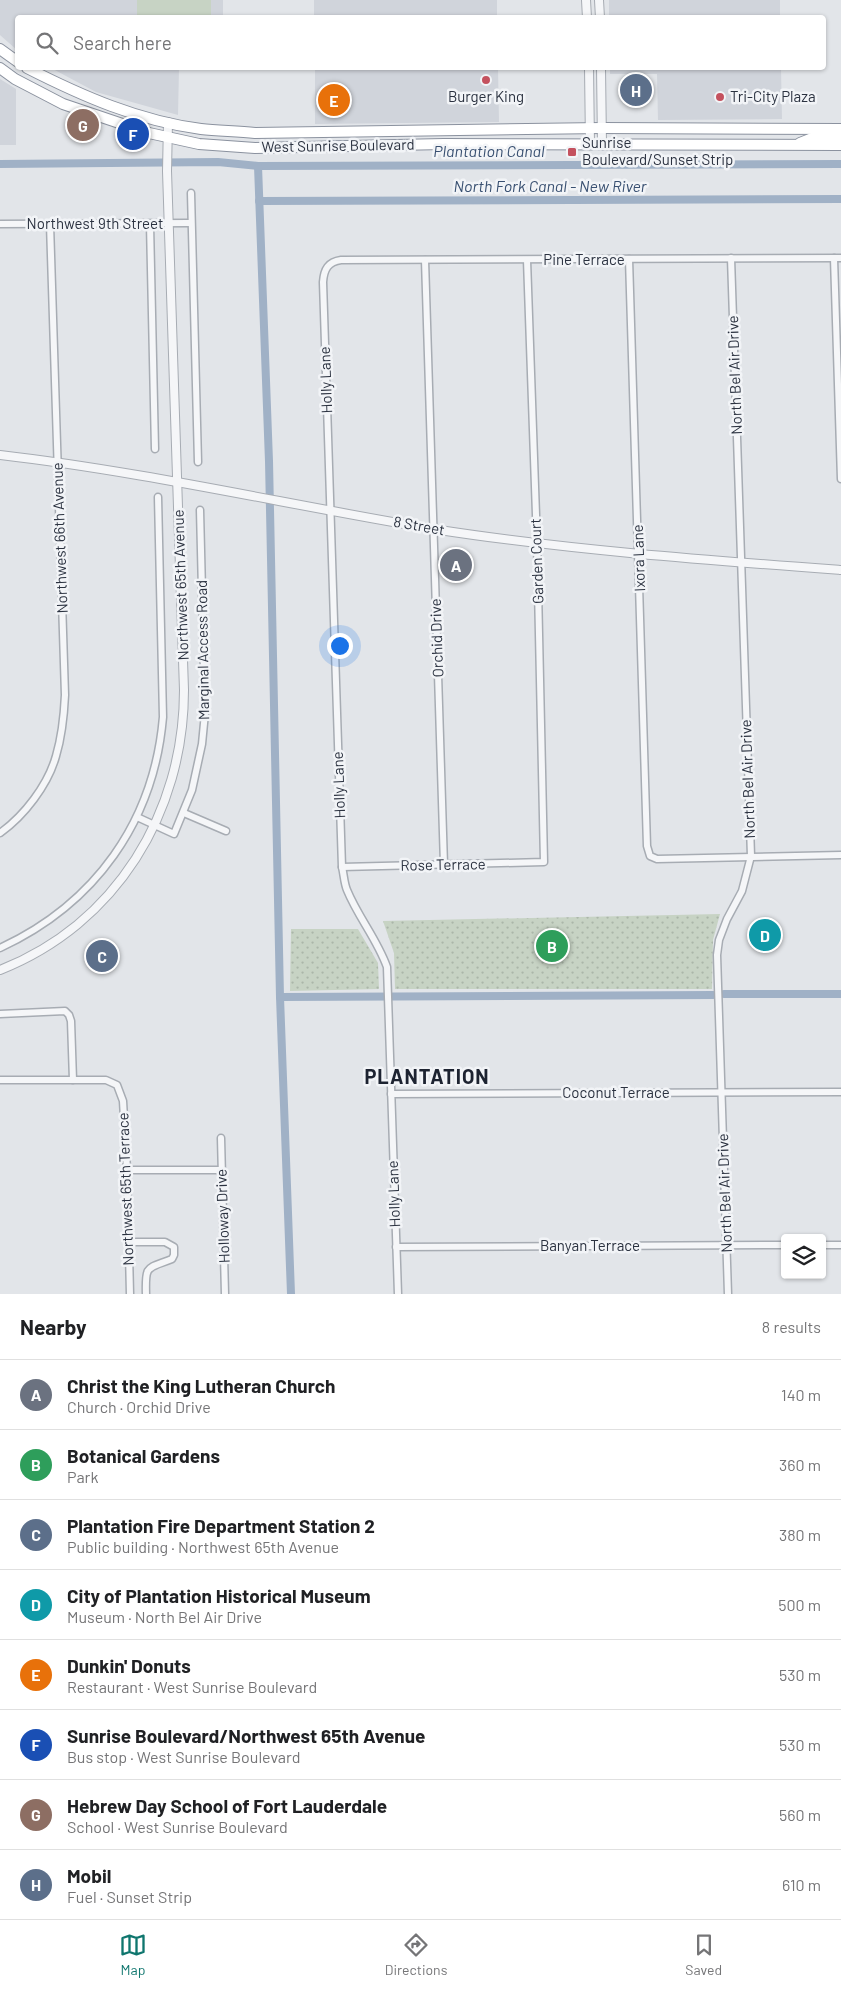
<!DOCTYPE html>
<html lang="en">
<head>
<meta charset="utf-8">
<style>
  :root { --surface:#fff; --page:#f6f6f6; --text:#202124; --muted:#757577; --line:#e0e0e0; --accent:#0f766e }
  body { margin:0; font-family:Barlow,sans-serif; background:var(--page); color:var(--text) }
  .controls { position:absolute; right:15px; bottom:15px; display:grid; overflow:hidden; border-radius:5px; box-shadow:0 1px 4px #0004 }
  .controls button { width:45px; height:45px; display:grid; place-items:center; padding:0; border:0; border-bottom:1px solid var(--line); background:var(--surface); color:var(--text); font:25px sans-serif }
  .you { position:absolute; left:339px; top:645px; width:18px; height:18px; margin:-12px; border:4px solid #fff; border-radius:50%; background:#1a73e8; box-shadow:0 0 0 8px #1a73e833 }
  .badge { display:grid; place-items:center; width:32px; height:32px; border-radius:50%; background:var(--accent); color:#fff; font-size:16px; font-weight:700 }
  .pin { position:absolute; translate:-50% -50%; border:2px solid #fff; box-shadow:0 1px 5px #0006 }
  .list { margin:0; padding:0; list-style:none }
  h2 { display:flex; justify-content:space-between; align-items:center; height:65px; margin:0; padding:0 20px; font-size:21px }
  h2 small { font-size:16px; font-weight:400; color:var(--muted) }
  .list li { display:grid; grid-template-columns:32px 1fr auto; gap:15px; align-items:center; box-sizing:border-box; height:70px; padding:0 20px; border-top:1px solid var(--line) }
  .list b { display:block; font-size:19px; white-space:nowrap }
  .list p { margin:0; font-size:16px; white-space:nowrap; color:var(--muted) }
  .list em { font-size:16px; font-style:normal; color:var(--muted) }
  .icon { flex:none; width:28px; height:28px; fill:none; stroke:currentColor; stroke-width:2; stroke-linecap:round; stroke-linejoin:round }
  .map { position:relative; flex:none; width:841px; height:1294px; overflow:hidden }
  .search { position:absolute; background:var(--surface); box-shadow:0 1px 4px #0004; left:15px; right:15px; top:15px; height:55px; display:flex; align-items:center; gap:12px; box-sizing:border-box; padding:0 18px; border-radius:5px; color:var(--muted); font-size:19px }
  .sheet { height:625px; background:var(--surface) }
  nav { display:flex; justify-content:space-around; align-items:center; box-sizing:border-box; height:70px; border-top:1px solid var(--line); background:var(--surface); font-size:14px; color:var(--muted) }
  nav a { display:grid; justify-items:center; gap:2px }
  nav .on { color:var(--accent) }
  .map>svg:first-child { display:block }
</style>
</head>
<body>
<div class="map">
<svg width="841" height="1294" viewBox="0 0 841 1294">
  <defs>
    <pattern id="park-dots" width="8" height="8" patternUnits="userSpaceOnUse" patternTransform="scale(1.25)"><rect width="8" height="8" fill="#c7d3c4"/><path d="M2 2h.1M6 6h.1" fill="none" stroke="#abb6a9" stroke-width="1.8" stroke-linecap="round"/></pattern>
  </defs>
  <rect width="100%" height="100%" fill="#e2e5e9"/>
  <!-- built -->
  <g fill="#d0d4db">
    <polygon points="0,0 223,0 223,17 18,18 17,50 0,35"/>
    <rect x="314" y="0" width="183" height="17"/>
    <rect x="609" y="0" width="171" height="17"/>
    <polygon points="51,68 179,68 178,115 96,92"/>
    <polygon points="315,68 498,68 499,122 315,124"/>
    <polygon points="610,68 781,68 782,119 658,120 657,74 610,74"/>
    <polygon points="0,79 16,89 16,145 0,145"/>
  </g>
  <!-- grass -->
  <rect fill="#c7d3c4" x="137" y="0" width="74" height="17"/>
  <!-- park -->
  <g fill="url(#park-dots)">
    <polygon points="720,914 713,940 712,989 395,989 394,953 383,921"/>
    <polygon points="291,929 358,929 378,963 379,989 290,991"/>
  </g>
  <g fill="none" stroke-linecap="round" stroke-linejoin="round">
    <!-- canal -->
    <g stroke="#a0b1c6" stroke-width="8">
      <polyline points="0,164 218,162 258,166 841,164"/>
      <polyline points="258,166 269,461 280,997 291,1294"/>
      <polyline points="259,201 841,199"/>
      <polyline points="724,994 841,994"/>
      <polyline points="280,997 713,995"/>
    </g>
    <defs>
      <g id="minor">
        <polyline points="191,193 198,462"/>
        <polyline points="0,224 190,223"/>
        <polyline points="150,224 155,449"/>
        <polyline points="834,258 841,479"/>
        <polyline points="629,259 647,846 650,856 657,859 841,855"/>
        <polyline points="425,260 444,865"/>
        <polyline points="184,813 226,831"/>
        <polyline points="137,817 174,834 192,790 202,744 205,713 200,510"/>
        <path d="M 0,833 C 24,816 48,785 56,756 C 62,736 64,716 65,695 L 50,224"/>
        <polyline points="342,867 544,862 537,543 527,260"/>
        <path d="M 0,948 C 95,904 154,822 163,717 L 158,497"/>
        <polyline points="0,1014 65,1011 69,1015 71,1021 73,1080"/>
        <polyline points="0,1080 106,1080 117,1085 123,1101 127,1170 130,1294"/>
        <polyline points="391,1094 841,1092"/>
        <polyline points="221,1138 225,1294"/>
        <polyline points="127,1170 221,1170"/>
        <path d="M 129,1242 L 165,1242 L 174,1247 L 174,1255 L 172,1259 C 147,1269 145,1264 146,1294"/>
        <polyline points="822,1245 841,1245"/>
        <polyline points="396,1247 785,1245"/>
        <path d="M 398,1294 L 387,967 C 377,939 358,917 347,890 C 344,883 344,875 342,867 L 323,282 C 324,269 328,262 341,260 L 841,258"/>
        <polyline points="728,1294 717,955 719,940 727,919 742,891 751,856 731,258"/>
      </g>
      <g id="tertiary">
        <polyline points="586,0 587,18"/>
        <polyline points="599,0 600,18"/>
        <polyline points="589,68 590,144"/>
        <polyline points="601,68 602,144"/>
        <path d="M 0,455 C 146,472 289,505 433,529 C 568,550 705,560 841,570"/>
        <path d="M 0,970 C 116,924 184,813 184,690 L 167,171 L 168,122"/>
      </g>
      <g id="trunk">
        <polyline points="0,49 18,62"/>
        <polyline points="0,68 15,79 63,104 149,133 199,144 255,148 444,144 841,145"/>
        <path d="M 27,68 C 82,96 139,121 201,129 C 218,131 237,131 255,133 L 602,128 L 841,129"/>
        <polyline points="800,143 815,137 841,137"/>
      </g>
    </defs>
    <!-- minor casing -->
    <use href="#minor" stroke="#a7acb3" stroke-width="9"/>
    <!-- tertiary casing -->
    <use href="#tertiary" stroke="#a7acb3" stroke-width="10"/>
    <!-- trunk casing -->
    <use href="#trunk" stroke="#8b929f" stroke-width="12"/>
    <!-- minor -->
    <use href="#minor" stroke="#f5f6f8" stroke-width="6"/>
    <!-- tertiary -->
    <use href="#tertiary" stroke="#f5f6f8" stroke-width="8"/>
    <!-- trunk -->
    <use href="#trunk" stroke="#fff" stroke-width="10"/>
  </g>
  <!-- markers -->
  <g fill="#c4515e" stroke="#f2f4f7" stroke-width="2">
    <circle cx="486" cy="80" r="5"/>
    <circle cx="720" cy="97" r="5"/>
    <rect x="567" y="147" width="10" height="10" rx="2.5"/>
  </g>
  <g text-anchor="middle" stroke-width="5" stroke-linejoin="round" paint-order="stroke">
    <!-- poi labels -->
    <g font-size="15" fill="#2b3240" stroke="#f2f4f7" text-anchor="start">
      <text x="486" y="102" text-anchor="middle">Burger King</text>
      <text x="730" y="102">Tri-City Plaza</text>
      <text x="582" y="148">Sunrise<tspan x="582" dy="17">Boulevard/Sunset Strip</tspan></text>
    </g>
    <!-- street labels -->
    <g font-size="15" fill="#2b3240" stroke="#f2f4f7">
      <text transform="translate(338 146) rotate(-1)" y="5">West Sunrise Boulevard</text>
      <text x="95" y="229">Northwest 9th Street</text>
      <text x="584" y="265">Pine Terrace</text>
      <text transform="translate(735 375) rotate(-92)" y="5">North Bel Air Drive</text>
      <text transform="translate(326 380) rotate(-92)" y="5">Holly Lane</text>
      <text transform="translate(419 526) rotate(10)" y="5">8 Street</text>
      <text transform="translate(60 538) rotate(-92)" y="5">Northwest 66th Avenue</text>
      <text transform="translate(639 558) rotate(-92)" y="5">Ixora Lane</text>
      <text transform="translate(537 561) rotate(-92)" y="5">Garden Court</text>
      <text transform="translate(181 585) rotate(-92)" y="5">Northwest 65th Avenue</text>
      <text transform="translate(437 638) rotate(-92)" y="5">Orchid Drive</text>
      <text transform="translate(203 650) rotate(-91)" y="5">Marginal Access Road</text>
      <text transform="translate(748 779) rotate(-92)" y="5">North Bel Air Drive</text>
      <text transform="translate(339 785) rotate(-92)" y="5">Holly Lane</text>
      <text transform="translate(443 865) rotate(-1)" y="5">Rose Terrace</text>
      <text x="616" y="1098">Coconut Terrace</text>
      <text transform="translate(126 1189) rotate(-92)" y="5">Northwest 65th Terrace</text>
      <text transform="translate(725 1193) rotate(-92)" y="5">North Bel Air Drive</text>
      <text transform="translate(394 1194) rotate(-92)" y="5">Holly Lane</text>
      <text transform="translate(223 1216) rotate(-92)" y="5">Holloway Drive</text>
      <text x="590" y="1251">Banyan Terrace</text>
    </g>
    <!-- water labels -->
    <g font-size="16" font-style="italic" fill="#395071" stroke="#f2f4f7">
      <text x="489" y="157">Plantation Canal</text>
      <text x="550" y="192">North Fork Canal - New River</text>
    </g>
    <!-- district labels -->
    <g font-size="20" font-weight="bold" letter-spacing="1" fill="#1d2331" stroke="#f2f4f7">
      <text x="427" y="1084">PLANTATION</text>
    </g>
  </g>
</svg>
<div class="controls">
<button><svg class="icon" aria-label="layers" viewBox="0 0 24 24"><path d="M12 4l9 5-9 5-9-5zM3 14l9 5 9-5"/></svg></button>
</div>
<div class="you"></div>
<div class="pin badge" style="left:456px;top:565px;background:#6b7280">A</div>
<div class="pin badge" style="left:552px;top:946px;background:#2e9e5b">B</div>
<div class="pin badge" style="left:102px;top:956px;background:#5c6f8a">C</div>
<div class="pin badge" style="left:765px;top:935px;background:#0f9aa8">D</div>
<div class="pin badge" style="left:334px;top:100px;background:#e8710a">E</div>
<div class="pin badge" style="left:133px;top:134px;background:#1a4fb4">F</div>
<div class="pin badge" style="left:83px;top:125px;background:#8d6e63">G</div>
<div class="pin badge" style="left:636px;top:90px;background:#5c6f8a">H</div>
<div class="search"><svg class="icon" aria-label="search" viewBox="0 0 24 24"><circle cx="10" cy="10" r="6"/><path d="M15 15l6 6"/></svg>Search here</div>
</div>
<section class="sheet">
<h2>Nearby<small>8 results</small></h2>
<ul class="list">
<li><span class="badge" style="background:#6b7280">A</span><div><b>Christ the King Lutheran Church</b><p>Church · Orchid Drive</p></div><em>140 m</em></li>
<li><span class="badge" style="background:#2e9e5b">B</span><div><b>Botanical Gardens</b><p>Park</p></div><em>360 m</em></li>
<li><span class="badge" style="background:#5c6f8a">C</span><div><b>Plantation Fire Department Station 2</b><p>Public building · Northwest 65th Avenue</p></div><em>380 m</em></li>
<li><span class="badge" style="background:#0f9aa8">D</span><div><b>City of Plantation Historical Museum</b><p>Museum · North Bel Air Drive</p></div><em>500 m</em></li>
<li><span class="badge" style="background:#e8710a">E</span><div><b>Dunkin' Donuts</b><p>Restaurant · West Sunrise Boulevard</p></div><em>530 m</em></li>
<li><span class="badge" style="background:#1a4fb4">F</span><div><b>Sunrise Boulevard/Northwest 65th Avenue</b><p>Bus stop · West Sunrise Boulevard</p></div><em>530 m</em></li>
<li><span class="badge" style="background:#8d6e63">G</span><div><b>Hebrew Day School of Fort Lauderdale</b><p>School · West Sunrise Boulevard</p></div><em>560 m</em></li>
<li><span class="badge" style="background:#5c6f8a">H</span><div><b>Mobil</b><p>Fuel · Sunset Strip</p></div><em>610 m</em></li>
</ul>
</section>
<nav>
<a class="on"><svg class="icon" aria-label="map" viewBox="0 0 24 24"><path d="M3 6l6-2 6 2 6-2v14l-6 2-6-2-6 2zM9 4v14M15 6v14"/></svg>Map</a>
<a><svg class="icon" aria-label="directions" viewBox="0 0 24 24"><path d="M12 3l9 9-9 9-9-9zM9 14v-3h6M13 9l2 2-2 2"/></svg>Directions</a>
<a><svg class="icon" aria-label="saved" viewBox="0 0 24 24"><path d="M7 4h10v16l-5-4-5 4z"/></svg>Saved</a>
</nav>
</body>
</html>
